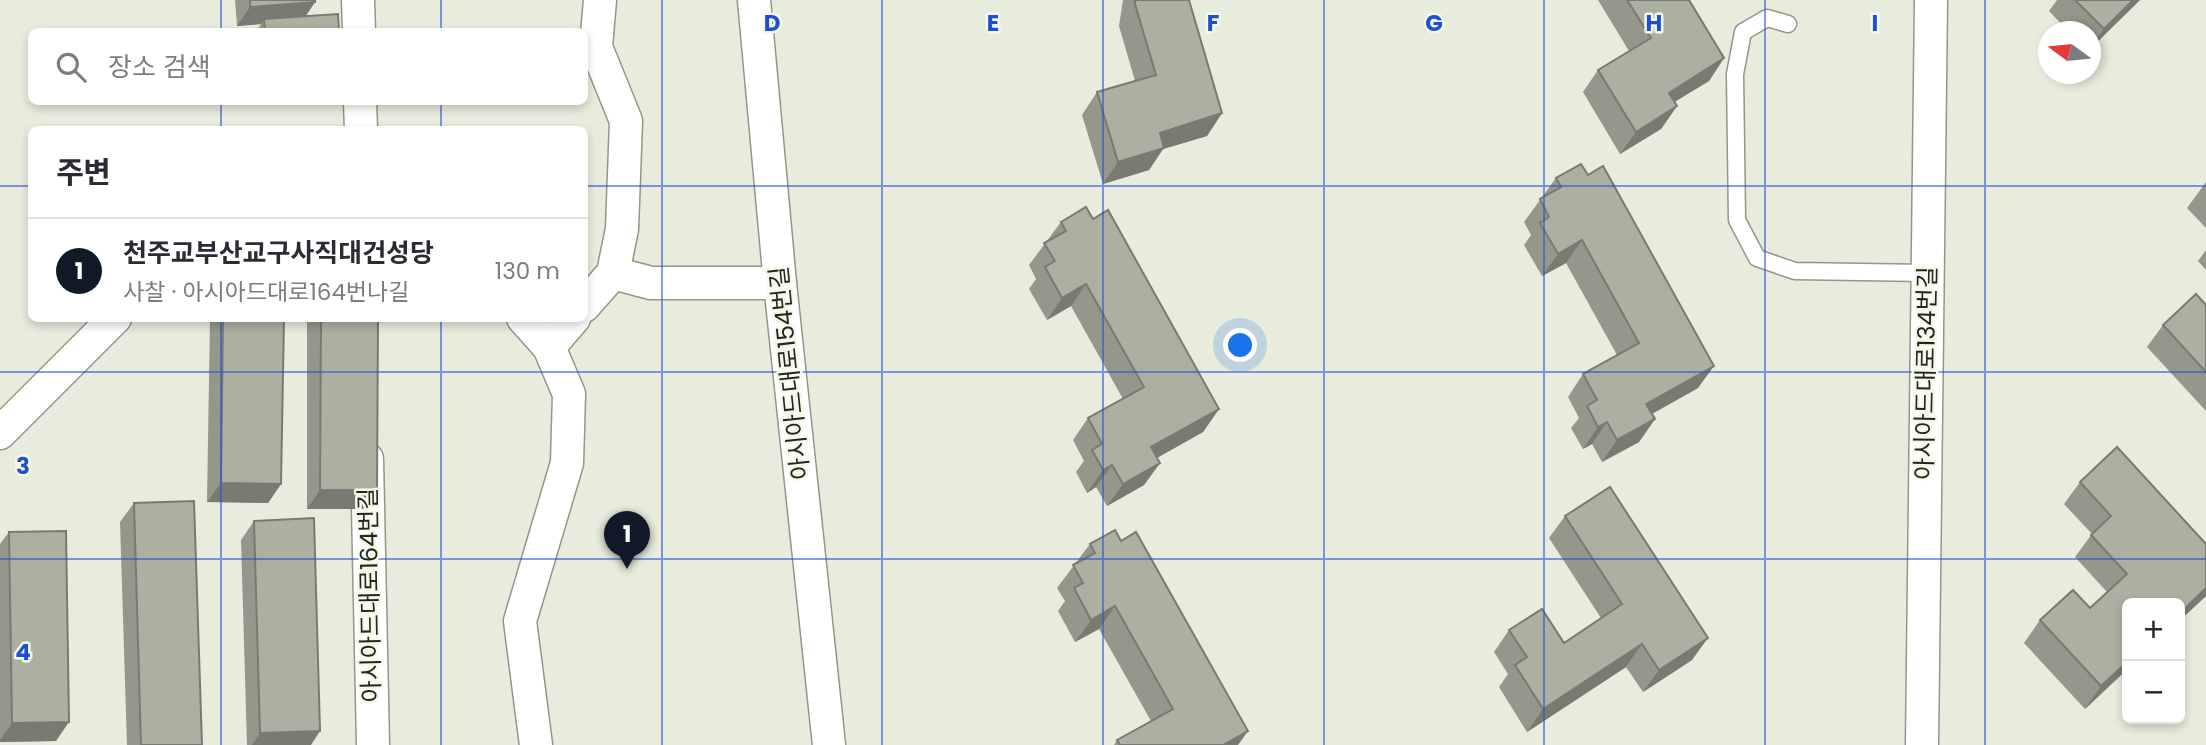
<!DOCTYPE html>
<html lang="ko">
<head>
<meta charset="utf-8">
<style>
  :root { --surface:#fff; --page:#f2f2f3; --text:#2b2b33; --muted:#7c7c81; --line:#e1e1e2; --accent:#111827 }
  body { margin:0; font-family:Poppins,"Noto Sans KR",sans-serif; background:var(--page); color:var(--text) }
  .controls { position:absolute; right:21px; bottom:21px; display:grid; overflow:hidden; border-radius:10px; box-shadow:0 4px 10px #0003 }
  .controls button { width:63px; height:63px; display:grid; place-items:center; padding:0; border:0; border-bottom:2px solid var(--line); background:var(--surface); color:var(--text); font:35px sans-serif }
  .compass { position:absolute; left:2038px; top:21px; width:63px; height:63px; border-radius:50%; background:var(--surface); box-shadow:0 4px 10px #0003; rotate:285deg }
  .you { position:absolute; left:1241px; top:346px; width:24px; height:24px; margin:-18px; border:5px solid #fff; border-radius:50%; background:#1a73e8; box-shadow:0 0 0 10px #1a73e833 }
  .badge { display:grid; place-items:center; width:46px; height:46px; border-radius:50%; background:var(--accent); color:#fff; font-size:23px; font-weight:700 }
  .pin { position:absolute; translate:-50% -58px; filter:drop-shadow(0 2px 4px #0008) }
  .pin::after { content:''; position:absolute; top:37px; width:24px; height:21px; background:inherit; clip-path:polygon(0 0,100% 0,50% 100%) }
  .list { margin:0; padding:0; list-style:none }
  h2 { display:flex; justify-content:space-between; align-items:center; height:91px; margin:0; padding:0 28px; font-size:30px }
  h2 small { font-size:23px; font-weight:400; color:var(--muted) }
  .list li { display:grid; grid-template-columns:46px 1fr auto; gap:21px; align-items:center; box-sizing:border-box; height:105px; padding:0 28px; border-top:2px solid var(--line) }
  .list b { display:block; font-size:26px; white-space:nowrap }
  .list p { margin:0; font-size:23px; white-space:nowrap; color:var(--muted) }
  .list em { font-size:23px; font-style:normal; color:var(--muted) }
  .icon { flex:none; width:38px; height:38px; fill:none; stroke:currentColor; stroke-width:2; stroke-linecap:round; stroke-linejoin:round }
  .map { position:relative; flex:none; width:2206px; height:745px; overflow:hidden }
  .search { position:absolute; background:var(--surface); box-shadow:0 4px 10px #0003; left:28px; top:28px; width:560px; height:77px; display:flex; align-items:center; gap:18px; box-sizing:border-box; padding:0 24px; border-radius:10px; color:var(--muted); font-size:26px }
  .panel { position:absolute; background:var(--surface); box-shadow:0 4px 10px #0003; left:28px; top:126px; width:560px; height:196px; border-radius:10px }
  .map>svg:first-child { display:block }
</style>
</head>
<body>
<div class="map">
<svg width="2206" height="745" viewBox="0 0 2206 745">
  <rect width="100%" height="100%" fill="#e8ecdc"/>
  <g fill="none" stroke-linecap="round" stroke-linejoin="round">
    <defs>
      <polyline id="service" points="1788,24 1767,18 1743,32 1735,74 1737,220 1757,258 1795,271 1927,273"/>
      <g id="minor">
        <polyline points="358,0 359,32"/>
        <polyline points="754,0 780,283 829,745"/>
        <polyline points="360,102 361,130"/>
        <polyline points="613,273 651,283 780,283"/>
        <polyline points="584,306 613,273 622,229 626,121 596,47 600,0"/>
        <polyline points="523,318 549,347"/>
        <polyline points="0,433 115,318"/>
        <polyline points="367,459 373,745"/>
        <polyline points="536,745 520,621 567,463 569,394 549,347 574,318"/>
        <polyline points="1922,745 1931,0"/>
      </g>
    </defs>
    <!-- service casing -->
    <use href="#service" stroke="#939789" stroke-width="19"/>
    <!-- minor casing -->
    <use href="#minor" stroke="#939789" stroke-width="35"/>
    <!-- service -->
    <use href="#service" stroke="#fff" stroke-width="16"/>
    <!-- minor -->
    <use href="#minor" stroke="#fff" stroke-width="32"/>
  </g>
  <!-- wall -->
  <g fill="#94978a">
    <polygon points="235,0 315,0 315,2 305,16 339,32 256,32 261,24 237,26"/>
    <polygon points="1123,0 1189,0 1222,113 1207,136 1163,149 1149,170 1103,184 1082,115 1097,92 1135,81 1119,26"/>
    <polygon points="1598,0 1689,0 1724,58 1709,81 1674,102 1677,106 1661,129 1620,154 1583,92 1598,70 1629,51"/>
    <polygon points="2057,0 2140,0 2090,49 2090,32 2069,32 2049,11"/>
    <polygon points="1556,178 1698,388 1652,414 1655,419 1639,442 1602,462 1592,444 1583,449 1571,428 1579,418 1568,397 1583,374 1617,355 1566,263 1542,276 1524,245 1531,235 1524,222"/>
    <polygon points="2206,182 2206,228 2187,208"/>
    <polygon points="1093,219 1219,409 1203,432 1157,458 1160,463 1144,485 1107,506 1096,487 1087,493 1076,472 1084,461 1073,440 1088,418 1123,399 1071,306 1047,320 1029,289 1036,279 1029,265 1061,222"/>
    <polygon points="2206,250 2206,270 2198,261"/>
    <polygon points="2206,305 2206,411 2147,347 2163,325"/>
    <polygon points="210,318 284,318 281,484 268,503 207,502"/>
    <polygon points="307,318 378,318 377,490 363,509 307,509"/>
    <polygon points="2080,482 2206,544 2206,596 2085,709 2024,643 2040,620 2090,608 2107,592 2075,557 2092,534 2064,504"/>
    <polygon points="134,503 202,745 127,745 120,522"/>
    <polygon points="1565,516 1692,660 1643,692 1626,667 1527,732 1499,687 1508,674 1494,652 1509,630 1564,643 1601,618 1549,538"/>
    <polygon points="254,521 311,745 247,745 241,540"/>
    <polygon points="9,532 56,741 0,742 0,544"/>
    <polygon points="1090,544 1238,745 1114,745 1117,740 1151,721 1099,629 1075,642 1058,611 1065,601 1057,588"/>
  </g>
  <!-- shaded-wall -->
  <g fill="#787b71">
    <polygon points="2133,0 2140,0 2090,49 2104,29"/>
    <polygon points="315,2 302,22 264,19 261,24 237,26 250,7"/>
    <polygon points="1724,58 1709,81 1653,115 1669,93"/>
    <polygon points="257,102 278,102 256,103"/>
    <polygon points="1677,106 1661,129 1620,154 1636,132"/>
    <polygon points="1222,113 1207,136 1163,149 1149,170 1103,184 1118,162 1160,133"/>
    <polygon points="1582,240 1566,263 1542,276 1558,254"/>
    <polygon points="1086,284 1071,306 1047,320 1062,298"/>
    <polygon points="1714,366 1698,388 1630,426 1646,404"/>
    <polygon points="1219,409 1203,432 1135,470 1151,447"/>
    <polygon points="1655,419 1639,442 1602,462 1617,440"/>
    <polygon points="1607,422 1592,444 1583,449 1598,427"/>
    <polygon points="1160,463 1144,485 1107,506 1123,484"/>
    <polygon points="1112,465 1096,487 1087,493 1103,470"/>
    <polygon points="221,483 281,484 268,503 207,502"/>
    <polygon points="320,490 377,490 363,509 307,509"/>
    <polygon points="2206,588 2206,596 2180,620 2180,613"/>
    <polygon points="1115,606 1099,629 1075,642 1091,620"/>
    <polygon points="1708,638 1692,660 1643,692 1659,670"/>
    <polygon points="1642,644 1626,667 1527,732 1543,709"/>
    <polygon points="2127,662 2127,669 2085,709 2101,686"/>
    <polygon points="69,722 56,741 0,742 0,740 12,723"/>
    <polygon points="320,731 311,745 252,745 260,733"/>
    <polygon points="1248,731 1238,745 1223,745"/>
  </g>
  <!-- building -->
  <g fill="#acb0a1" stroke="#787b71" stroke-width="2">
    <polygon points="250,0 315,0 315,2 250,7"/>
    <polygon points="1135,0 1189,0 1222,113 1160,133 1164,148 1118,162 1097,92 1156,75 1135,4"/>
    <polygon points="1627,0 1689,0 1724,58 1669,93 1677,106 1636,132 1598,70 1651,38"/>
    <polygon points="2075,0 2133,0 2104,29"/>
    <polygon points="338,14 339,32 265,32 264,19"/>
    <polygon points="1581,164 1588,175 1603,166 1714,366 1646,404 1655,419 1617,440 1607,422 1598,427 1587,406 1597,400 1583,374 1639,343 1582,240 1558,254 1540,223 1549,217 1540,199 1561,187 1556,178"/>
    <polygon points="1086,207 1093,219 1108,210 1219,409 1151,447 1160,463 1123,484 1112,465 1103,470 1092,450 1102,444 1088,418 1144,387 1086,284 1062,298 1045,267 1055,261 1044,243 1066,231 1061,222"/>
    <polygon points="2196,294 2206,305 2206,372 2163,325"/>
    <polygon points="223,318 284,318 281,484 221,483"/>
    <polygon points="321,318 378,318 377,490 320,490"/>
    <polygon points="2117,447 2206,544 2206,588 2180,613 2180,603 2127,603 2127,662 2101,686 2040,620 2073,590 2090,608 2127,574 2091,535 2111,516 2080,482"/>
    <polygon points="1610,487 1708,638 1659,670 1642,644 1543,709 1515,665 1527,657 1509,630 1542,609 1564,643 1622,604 1565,516"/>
    <polygon points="194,501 202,745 141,745 134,503"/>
    <polygon points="314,518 320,731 260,733 254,521"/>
    <polygon points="1115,530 1121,541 1136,532 1248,731 1223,745 1120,745 1117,740 1173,709 1115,606 1091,620 1074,588 1083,583 1073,565 1095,553 1090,544"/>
    <polygon points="66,531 69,722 12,723 9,532"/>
  </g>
  <!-- grid -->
  <path fill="none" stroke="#1d4ed8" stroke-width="2" stroke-opacity="0.55" d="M 221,0 L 221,32M 441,0 L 441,32M 662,0 L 662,745M 882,0 L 882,745M 1103,0 L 1103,745M 1324,0 L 1324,745M 1544,0 L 1544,745M 1765,0 L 1765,745M 1985,0 L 1985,745M 221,102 L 221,130M 441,102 L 441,130M 0,186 L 32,186M 584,186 L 2206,186M 221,318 L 221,745M 441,318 L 441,745M 0,372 L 2206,372M 0,559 L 2206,559"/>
  <g text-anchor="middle" stroke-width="5" stroke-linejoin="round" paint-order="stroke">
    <!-- street labels -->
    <g font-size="24" fill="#23251f" stroke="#f5f9e9">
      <text transform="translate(790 373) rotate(-96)" y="8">아시아드대로154번길</text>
      <text transform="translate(1926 373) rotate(-89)" y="8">아시아드대로134번길</text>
      <text transform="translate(370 595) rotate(-91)" y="8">아시아드대로164번길</text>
    </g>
  </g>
  <g font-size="23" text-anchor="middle" font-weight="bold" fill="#1d4ed8" stroke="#f5f9e9" stroke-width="5" stroke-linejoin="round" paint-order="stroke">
    <text x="772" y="31">D</text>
    <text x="993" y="31">E</text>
    <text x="1213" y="31">F</text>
    <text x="1434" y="31">G</text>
    <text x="1654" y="31">H</text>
    <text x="1875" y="31">I</text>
    <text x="23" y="474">3</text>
    <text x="23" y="660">4</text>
  </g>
</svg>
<div class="controls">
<button>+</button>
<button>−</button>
</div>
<svg class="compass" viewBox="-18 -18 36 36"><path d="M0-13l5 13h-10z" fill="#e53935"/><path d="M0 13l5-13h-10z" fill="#7c7c81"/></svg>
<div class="you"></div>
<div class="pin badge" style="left:627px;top:569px">1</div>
<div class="search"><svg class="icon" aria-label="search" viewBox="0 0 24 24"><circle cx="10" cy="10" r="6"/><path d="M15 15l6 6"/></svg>장소 검색</div>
<section class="panel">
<h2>주변<small></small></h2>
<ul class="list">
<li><span class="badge">1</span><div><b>천주교부산교구사직대건성당</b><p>사찰 · 아시아드대로164번나길</p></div><em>130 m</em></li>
</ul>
</section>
</div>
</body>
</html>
